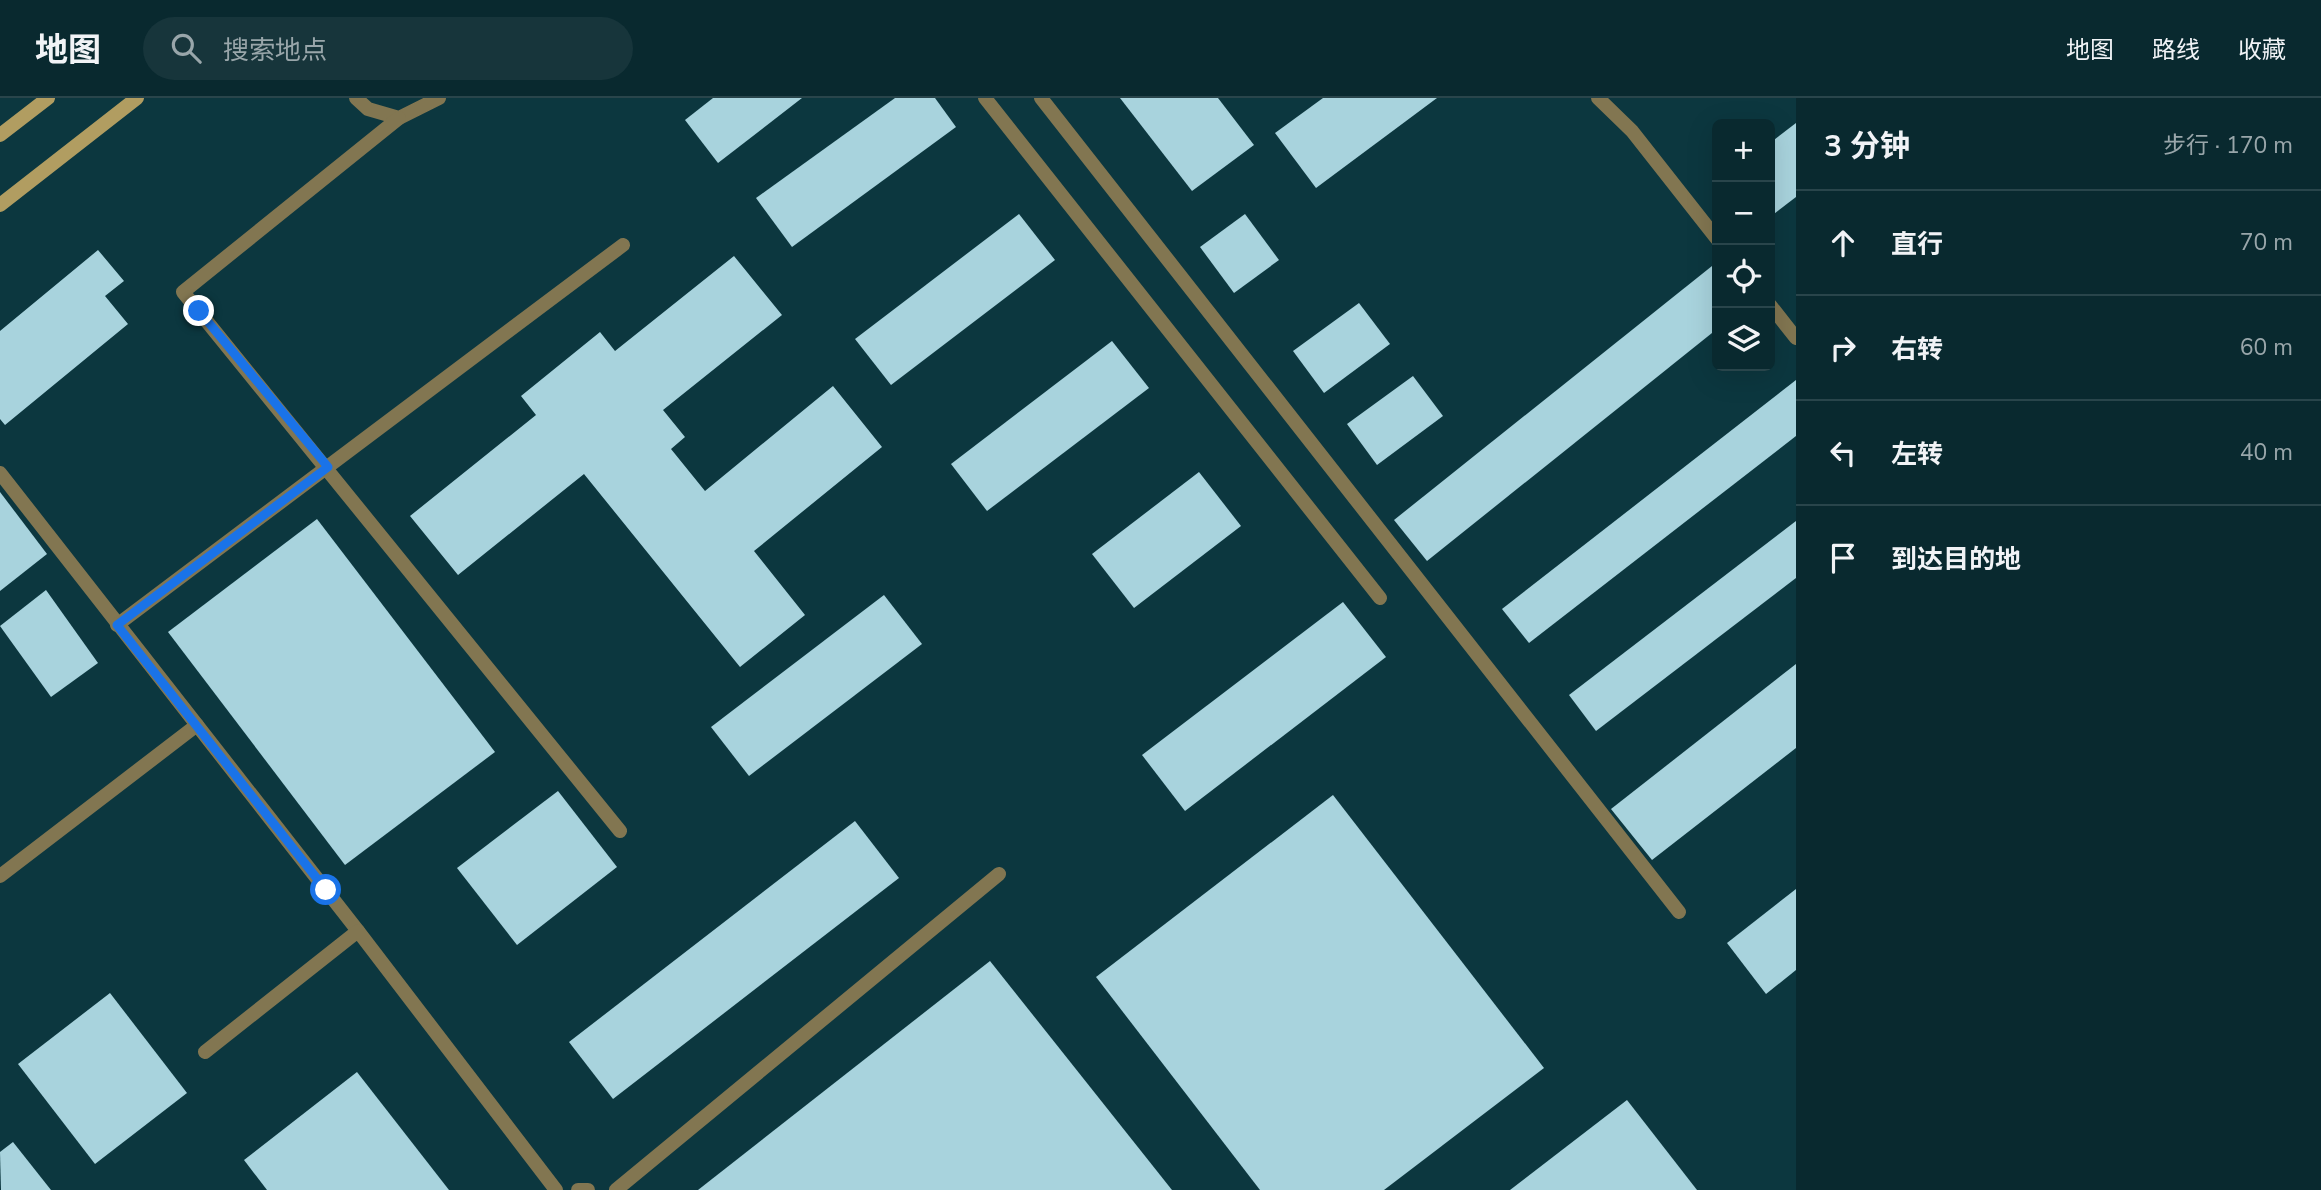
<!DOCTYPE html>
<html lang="zh">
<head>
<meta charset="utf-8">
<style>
  :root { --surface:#09292f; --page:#17353b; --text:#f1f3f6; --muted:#99a6aa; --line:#29454b }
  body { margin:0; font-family:"Nunito Sans","Noto Sans SC",sans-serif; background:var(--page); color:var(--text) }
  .controls { position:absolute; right:21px; top:21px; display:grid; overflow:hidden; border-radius:10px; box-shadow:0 7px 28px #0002 }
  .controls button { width:63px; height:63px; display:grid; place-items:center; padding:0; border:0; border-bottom:2px solid var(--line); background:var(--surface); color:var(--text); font:35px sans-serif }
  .stop { position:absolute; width:21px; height:21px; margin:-16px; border:5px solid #1a73e8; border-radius:50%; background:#fff }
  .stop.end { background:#1a73e8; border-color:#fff; box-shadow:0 2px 7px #0008 }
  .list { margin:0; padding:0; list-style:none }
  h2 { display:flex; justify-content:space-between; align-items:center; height:91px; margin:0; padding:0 28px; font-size:30px }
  h2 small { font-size:23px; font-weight:400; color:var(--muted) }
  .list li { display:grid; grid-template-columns:46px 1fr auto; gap:21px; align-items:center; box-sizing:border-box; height:105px; padding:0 28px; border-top:2px solid var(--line) }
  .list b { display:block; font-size:26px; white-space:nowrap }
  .list em { font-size:23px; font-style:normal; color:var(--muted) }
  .icon { flex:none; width:38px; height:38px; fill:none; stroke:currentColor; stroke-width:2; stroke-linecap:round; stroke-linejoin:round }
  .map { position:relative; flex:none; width:1796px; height:1092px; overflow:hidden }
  header { display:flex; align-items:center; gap:42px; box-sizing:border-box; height:98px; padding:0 35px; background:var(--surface); border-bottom:2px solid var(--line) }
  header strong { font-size:33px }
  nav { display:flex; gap:38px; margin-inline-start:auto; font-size:24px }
  .search { width:490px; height:63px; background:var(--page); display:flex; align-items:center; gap:18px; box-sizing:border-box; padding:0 24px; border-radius:38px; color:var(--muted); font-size:26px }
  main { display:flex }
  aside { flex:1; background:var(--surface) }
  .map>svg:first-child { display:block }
</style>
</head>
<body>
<header>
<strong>地图</strong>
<div class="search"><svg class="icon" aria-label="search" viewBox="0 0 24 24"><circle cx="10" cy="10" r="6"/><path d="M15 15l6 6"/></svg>搜索地点</div>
<nav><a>地图</a><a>路线</a><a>收藏</a></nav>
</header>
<main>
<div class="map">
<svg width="1796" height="1092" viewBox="0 0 1796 1092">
  <rect width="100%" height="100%" fill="#0c373f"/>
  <!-- building -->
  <g fill="#a8d3dd">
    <polygon points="713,0 802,0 718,65 685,22"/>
    <polygon points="895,0 935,0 956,29 792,149 756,100"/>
    <polygon points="1120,0 1218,0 1254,47 1192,93"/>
    <polygon points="1323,0 1437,0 1316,90 1275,35"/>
    <polygon points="1796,25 1796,99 1770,119 1770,45"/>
    <polygon points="1019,116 1055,162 891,287 855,241"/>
    <polygon points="1245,116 1279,162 1234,195 1200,149"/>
    <polygon points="98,152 124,183 105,198 128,226 5,327 0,321 0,233"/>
    <polygon points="734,158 782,217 663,312 685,339 671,351 705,393 833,288 882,349 754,453 805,517 740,569 584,376 458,477 410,418 536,317 521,298 600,234 615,253"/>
    <polygon points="1717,164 1717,231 1427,463 1394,422"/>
    <polygon points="1359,205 1390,246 1324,295 1293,253"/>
    <polygon points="1112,243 1149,290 987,413 951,366"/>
    <polygon points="1413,278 1443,318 1377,367 1347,326"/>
    <polygon points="1796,282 1796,338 1529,545 1502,511"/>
    <polygon points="1199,374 1241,428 1134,510 1092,456"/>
    <polygon points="0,394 47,456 0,493"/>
    <polygon points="317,421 495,654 345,767 168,534"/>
    <polygon points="1796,423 1796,480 1596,633 1569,597"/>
    <polygon points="46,492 98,565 51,599 0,528"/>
    <polygon points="884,497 922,546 749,678 711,629"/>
    <polygon points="1343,504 1386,559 1185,713 1142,657"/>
    <polygon points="1796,566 1796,650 1652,762 1611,711"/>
    <polygon points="558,693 617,769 517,847 457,770"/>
    <polygon points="1333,697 1544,970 1384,1092 1260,1092 1096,879"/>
    <polygon points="855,723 899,780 613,1001 569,944"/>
    <polygon points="1796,791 1796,872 1766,896 1727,845"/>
    <polygon points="990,863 1172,1092 698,1092"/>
    <polygon points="110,895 187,995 95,1066 18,966"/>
    <polygon points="357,974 449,1092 267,1092 244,1062"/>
    <polygon points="1627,1002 1697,1092 1510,1092"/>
    <polygon points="13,1044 51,1092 1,1092 0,1054"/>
  </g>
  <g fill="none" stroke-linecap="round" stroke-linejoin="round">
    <!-- service -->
    <g stroke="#827651" stroke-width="14">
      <polyline points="356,0 368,11 399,20 439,0"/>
      <polyline points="985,0 1380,500"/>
      <polyline points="1041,0 1679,814"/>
      <polyline points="399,20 183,194 620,733"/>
      <polyline points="0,375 358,833"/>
      <polyline points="117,527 623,147"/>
      <polyline points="0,778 197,627"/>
      <polyline points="205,954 358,833 556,1092"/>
      <polyline points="578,1092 588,1092"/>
      <polyline points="616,1092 999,776"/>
    </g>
    <!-- minor -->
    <g stroke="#827651" stroke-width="14">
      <polyline points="1598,0 1632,33 1717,141"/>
      <polyline points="1770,207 1796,240"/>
    </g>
    <!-- secondary -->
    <g stroke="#b19d61" stroke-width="14">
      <polyline points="0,37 48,0"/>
      <polyline points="0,107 137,0"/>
    </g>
  </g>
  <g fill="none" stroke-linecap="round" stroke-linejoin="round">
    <!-- route -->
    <polyline stroke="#1a73e8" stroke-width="9" points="199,213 328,369 117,527 326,792"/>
  </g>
</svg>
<div class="controls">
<button>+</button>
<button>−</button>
<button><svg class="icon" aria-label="locate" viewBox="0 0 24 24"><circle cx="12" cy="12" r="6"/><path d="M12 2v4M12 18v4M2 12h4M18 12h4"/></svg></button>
<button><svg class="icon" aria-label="layers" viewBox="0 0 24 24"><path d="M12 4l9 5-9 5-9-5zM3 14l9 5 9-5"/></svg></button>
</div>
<div class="stop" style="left:326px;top:792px"></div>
<div class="stop end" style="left:199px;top:213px"></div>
</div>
<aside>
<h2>3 分钟<small>步行 · 170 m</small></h2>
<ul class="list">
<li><svg class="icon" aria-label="ahead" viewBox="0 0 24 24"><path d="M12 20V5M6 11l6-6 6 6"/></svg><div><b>直行</b></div><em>70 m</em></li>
<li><svg class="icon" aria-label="right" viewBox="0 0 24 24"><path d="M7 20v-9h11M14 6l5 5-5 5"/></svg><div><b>右转</b></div><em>60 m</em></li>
<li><svg class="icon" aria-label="left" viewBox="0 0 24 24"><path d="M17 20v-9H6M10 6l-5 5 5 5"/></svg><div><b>左转</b></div><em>40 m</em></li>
<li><svg class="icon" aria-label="arrive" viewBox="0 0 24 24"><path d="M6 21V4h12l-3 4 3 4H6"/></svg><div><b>到达目的地</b></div></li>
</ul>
</aside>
</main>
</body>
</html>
